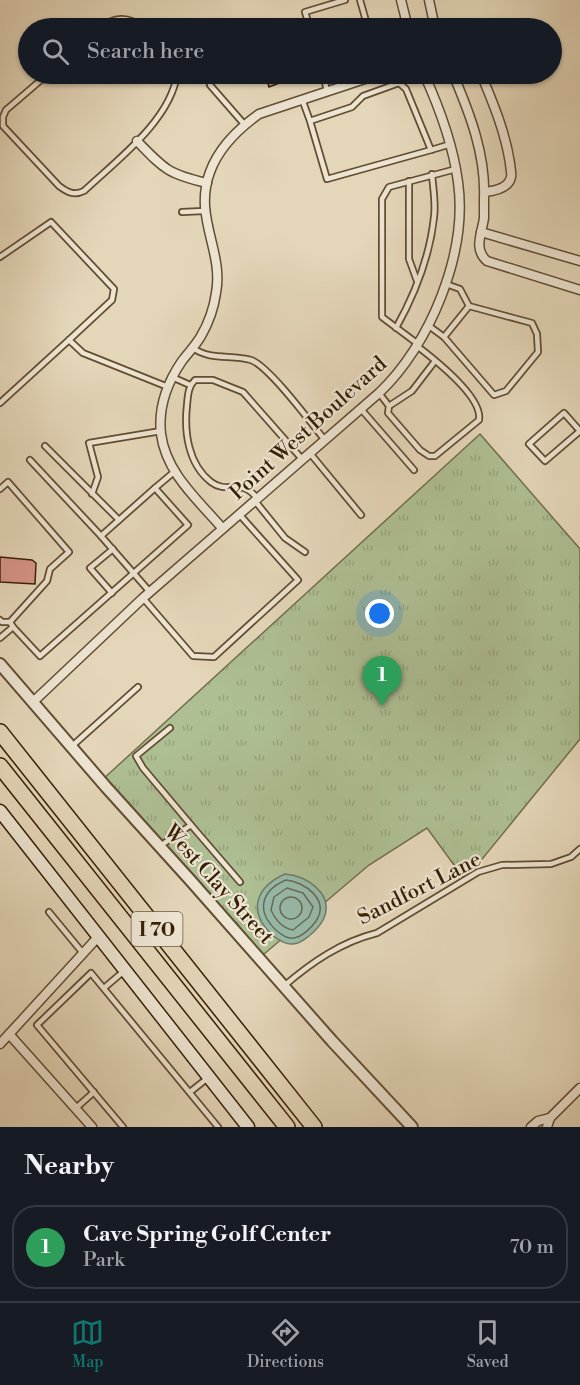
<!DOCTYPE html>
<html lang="en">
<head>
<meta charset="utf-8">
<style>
  :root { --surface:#171b24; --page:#242831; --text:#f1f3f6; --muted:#9ea1a6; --line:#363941; --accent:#0f766e }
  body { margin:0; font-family:"Libre Bodoni",serif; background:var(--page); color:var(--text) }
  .you { position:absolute; left:380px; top:614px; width:21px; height:21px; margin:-15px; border:4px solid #fff; border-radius:50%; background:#1a73e8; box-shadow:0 0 0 9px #1a73e833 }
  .badge { display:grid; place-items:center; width:39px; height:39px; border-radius:50%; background:var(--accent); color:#fff; font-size:20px; font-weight:700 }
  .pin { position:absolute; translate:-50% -50px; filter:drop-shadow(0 2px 3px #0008) }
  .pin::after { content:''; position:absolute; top:32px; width:21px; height:18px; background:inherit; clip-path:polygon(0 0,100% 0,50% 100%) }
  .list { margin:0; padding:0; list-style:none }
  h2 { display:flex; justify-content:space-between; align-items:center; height:78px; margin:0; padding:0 24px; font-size:26px }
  h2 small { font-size:20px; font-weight:400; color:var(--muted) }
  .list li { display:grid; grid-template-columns:39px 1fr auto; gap:18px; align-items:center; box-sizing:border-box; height:84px; margin:0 12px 12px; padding:0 12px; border:2px solid var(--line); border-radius:24px }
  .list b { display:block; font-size:22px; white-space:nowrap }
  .list p { margin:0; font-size:20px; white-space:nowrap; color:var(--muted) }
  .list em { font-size:20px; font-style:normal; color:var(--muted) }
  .icon { flex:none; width:33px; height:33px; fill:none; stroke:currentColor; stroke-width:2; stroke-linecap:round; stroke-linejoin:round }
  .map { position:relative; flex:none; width:580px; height:1127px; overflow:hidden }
  .search { position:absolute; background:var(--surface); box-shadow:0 2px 4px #0004; left:18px; right:18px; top:18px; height:66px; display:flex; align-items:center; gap:15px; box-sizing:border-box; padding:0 21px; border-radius:33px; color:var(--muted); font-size:22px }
  .sheet { height:174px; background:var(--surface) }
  nav { display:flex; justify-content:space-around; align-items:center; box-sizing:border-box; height:84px; border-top:2px solid var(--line); background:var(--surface); font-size:16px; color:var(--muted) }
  nav a { display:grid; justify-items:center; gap:3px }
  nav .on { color:var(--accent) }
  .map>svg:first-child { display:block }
</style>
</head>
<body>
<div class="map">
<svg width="580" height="1127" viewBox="0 0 580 1127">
  <defs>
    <pattern id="grass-tufts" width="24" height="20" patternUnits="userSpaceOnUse" patternTransform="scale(1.5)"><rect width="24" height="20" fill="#aebf94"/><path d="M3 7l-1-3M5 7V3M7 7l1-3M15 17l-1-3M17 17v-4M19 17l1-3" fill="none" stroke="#96a47e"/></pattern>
  </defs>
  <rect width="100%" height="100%" fill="#e4d6b9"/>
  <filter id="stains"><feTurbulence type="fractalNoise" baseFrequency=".00333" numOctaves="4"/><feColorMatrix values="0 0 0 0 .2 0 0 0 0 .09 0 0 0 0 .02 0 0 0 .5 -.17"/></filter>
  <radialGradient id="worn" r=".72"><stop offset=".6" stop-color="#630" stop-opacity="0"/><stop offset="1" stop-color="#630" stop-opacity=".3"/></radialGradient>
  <!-- grass -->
  <polygon fill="url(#grass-tufts)" stroke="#726f4c" stroke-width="1.5" points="480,434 580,549 580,739 465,880 427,828 369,865 257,960 101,781"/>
  <!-- water -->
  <path fill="#97baa9" stroke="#707c67" stroke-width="1.5" d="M 285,874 C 306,876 334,893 324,918 C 321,925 315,931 309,936 C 305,939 299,944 293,944 C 285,945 278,939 272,935 C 247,911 256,887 285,874 Z"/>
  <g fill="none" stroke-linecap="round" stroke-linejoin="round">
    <!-- shore -->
    <g stroke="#666c56" stroke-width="1.5">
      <path d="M 286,880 C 305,882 330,900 316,921 C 312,927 302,937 294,938 C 287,939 282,935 277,931 C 256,912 260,891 286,880 Z"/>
      <path d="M 287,888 L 303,893 L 313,907 L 309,917 L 293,930 C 282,928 275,919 271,910 L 274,897 Z"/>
      <circle cx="291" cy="908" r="11"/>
    </g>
  </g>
  <!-- building -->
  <g fill="#d8948a" stroke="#361f04" stroke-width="1.5">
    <polygon points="265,74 303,74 269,87"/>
    <polygon points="0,557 32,560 36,563 35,584 0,582"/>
  </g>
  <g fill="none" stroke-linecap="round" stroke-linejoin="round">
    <defs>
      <g id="service">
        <polyline points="360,0 368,28"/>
        <path d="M 100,28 C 113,17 129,15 141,28"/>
        <polyline points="310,28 305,12 345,0"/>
        <path d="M 48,74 L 6,110 L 3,117 L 3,126 L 59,186 C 67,192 74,196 84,191 C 116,161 171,120 177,74"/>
        <polyline points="323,74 327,91"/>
        <polyline points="210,85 244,124"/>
        <polyline points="302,99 310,121 327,179 431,150 406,89 399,83 363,96 352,107 310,121"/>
        <polyline points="431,150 451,144"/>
        <polyline points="409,181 409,259 417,281"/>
        <polyline points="182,212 204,211"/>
        <polyline points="0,257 51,222 114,289 112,300 69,340 83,353 168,387"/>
        <polyline points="429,326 444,337 494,395 506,391 538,352 537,334 532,323 469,306 460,289 446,284"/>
        <path d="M 396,328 C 415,294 430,255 434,217 C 436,203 433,188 432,174"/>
        <polyline points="444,337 469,306"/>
        <polyline points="418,344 382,317 382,199 389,187 456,169"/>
        <path d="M 193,348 C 211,361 231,354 251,360 C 269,366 311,423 324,439"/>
        <polyline points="172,377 190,385"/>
        <path d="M 379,393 L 389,406 L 388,413 L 420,450 L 429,456 L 435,456 L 479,420 C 483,397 434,359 417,346"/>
        <polyline points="0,403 69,340"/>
        <polyline points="389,406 412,391 435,361"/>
        <polyline points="361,409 414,470"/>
        <polygon points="564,413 580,431 545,461 529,444"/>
        <polyline points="45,446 119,520"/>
        <polyline points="309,452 361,515"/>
        <polyline points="30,460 101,536"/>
        <polyline points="0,489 8,482 69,552 50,569 47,581 10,622 13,627"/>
        <polyline points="92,494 98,477 89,443 161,431"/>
        <path d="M 257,498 C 240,477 228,495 211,482 C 188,464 184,432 187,405 C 188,395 188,387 195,380 L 213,380 L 243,392 L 302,459"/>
        <polyline points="255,501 285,538 305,552"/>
        <polyline points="150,592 101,536 155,488"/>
        <polyline points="112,593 90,568 113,549"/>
        <polyline points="143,598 193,656 214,657 298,580 239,514"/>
        <polyline points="0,620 2,622 10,622"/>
        <polyline points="0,638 13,627 40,656 188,525 155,488 174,472"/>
        <polyline points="170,728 136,756 143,768 191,825"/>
        <polyline points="71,747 138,687"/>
        <polyline points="160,846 191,825 240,882"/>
        <polyline points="49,912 82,952"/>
        <path d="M 284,986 C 312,962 341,942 377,933 L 478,872 L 502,865 L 551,864 L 571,857 L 580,849"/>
        <polyline points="104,988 124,971"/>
        <polyline points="190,1092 209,1077"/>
        <polyline points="76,1108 94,1092"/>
        <polyline points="123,1127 37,1025 91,973 218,1127"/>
      </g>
      <g id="minor">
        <polyline points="401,0 408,28"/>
        <polyline points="429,0 435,28"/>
        <path d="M 453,74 C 470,114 486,155 484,199 C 484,205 484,212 484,218 C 482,233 473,249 487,261 L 580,290"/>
        <path d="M 481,74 C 493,103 505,131 510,163 C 510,167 512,173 511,177 C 509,188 494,191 485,192"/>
        <path d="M 137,141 C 164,169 168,174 207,183"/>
        <polyline points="481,232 580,261"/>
        <path d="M 222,528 C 198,500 166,473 161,434 C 158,408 167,383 182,361 C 188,353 196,345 201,336 C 208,324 214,307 216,293 C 224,251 193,217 210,172 C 219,147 238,129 259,114 L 380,74"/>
        <path d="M 33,702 L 143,598 L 379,393 C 430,345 468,253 458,182 C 453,144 440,109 424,74"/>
        <polyline points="9,1034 92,1127"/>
        <polyline points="0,1044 98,937"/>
        <polyline points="531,1127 538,1121 550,1118"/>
        <polyline points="547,1127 550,1118 580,1088"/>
      </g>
      <polyline id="tertiary" points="0,664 106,787 191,881 332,1041 412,1127"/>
      <polyline id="secondary" points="0,811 248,1127"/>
      <g id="motorway">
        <polyline points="0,732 314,1127"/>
        <polyline points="0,766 287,1127"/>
      </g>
    </defs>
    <!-- service casing -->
    <use href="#service" stroke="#624d31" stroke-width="8"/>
    <!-- minor casing -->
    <use href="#minor" stroke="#624d31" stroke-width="11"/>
    <!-- tertiary casing -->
    <use href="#tertiary" stroke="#624d31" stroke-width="14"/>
    <!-- secondary casing -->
    <use href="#secondary" stroke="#361f04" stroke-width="15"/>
    <!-- motorway casing -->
    <use href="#motorway" stroke="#361f04" stroke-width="18"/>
    <!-- service -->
    <use href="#service" stroke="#ede4d2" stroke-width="4.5"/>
    <!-- minor -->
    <use href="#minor" stroke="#ede4d2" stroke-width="8"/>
    <!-- tertiary -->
    <use href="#tertiary" stroke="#ede4d2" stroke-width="10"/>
    <!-- secondary -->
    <use href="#secondary" stroke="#ede4d2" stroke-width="12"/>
    <!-- motorway -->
    <use href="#motorway" stroke="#e4d6b9" stroke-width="15"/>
  </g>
  <g text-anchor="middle" stroke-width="4.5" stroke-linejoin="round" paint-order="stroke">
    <!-- shield labels -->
    <rect fill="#ede4d2" stroke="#6d5a42" stroke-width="1.5" x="131.5" y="912" width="51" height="34" rx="4.5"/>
    <g font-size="20" font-weight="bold" fill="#361f04">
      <text x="157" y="936">I 70</text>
    </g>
    <!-- street labels -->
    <g font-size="21" fill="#361f04" stroke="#ede4d2">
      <text transform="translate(308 428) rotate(-42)" y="7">Point West Boulevard</text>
      <text transform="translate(219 884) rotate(48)" y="7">West Clay Street</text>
      <text transform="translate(419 888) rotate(-27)" y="7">Sandfort Lane</text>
    </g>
  </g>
  <rect width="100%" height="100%" filter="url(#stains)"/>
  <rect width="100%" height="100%" fill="url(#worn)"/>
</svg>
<div class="you"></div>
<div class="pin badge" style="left:382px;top:706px;background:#2e9e5b">1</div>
<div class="search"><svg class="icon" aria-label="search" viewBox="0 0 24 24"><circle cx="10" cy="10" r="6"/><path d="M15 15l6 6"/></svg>Search here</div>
</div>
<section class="sheet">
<h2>Nearby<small></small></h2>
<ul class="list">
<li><span class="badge" style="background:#2e9e5b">1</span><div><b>Cave Spring Golf Center</b><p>Park</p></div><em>70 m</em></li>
</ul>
</section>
<nav>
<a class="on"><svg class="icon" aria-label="map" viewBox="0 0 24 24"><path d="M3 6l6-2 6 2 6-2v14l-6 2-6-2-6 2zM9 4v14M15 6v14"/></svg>Map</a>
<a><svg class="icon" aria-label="directions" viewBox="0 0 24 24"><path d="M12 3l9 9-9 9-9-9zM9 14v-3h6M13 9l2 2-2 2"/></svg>Directions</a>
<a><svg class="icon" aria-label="saved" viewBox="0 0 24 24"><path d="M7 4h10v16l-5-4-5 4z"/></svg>Saved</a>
</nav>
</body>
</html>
